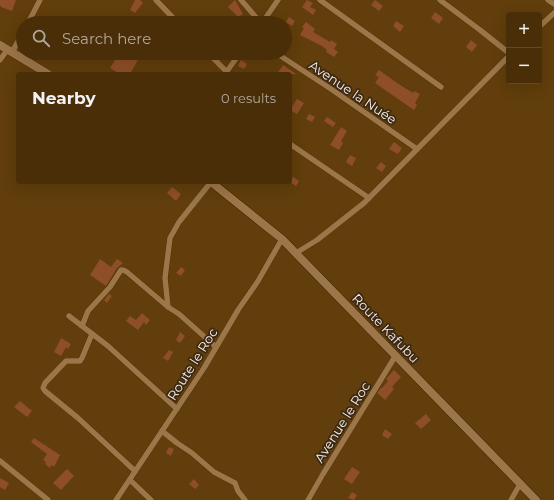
<!DOCTYPE html>
<html lang="en">
<head>
<meta charset="utf-8">
<style>
  :root { --surface:#492e08; --page:#533a16; --text:#f1f3f6; --muted:#b1a89c; --line:#614a29 }
  body { margin:0; font-family:Montserrat,sans-serif; background:var(--page); color:var(--text) }
  .controls { position:absolute; right:12px; top:12px; display:grid; overflow:hidden; border-radius:4px; box-shadow:0 4px 16px #0002 }
  .controls button { width:36px; height:36px; display:grid; place-items:center; padding:0; border:0; border-bottom:1px solid var(--line); background:var(--surface); color:var(--text); font:20px sans-serif }
  .list { margin:0; padding:0; list-style:none }
  h2 { display:flex; justify-content:space-between; align-items:center; height:52px; margin:0; padding:0 16px; font-size:17px }
  h2 small { font-size:13px; font-weight:400; color:var(--muted) }
  .icon { flex:none; width:22px; height:22px; fill:none; stroke:currentColor; stroke-width:2; stroke-linecap:round; stroke-linejoin:round }
  .map { position:relative; flex:none; width:554px; height:500px; overflow:hidden }
  .search { position:absolute; background:var(--surface); box-shadow:0 4px 16px #0002; left:16px; top:16px; width:276px; height:44px; display:flex; align-items:center; gap:10px; box-sizing:border-box; padding:0 14px; border-radius:22px; color:var(--muted); font-size:15px }
  .panel { position:absolute; background:var(--surface); box-shadow:0 4px 16px #0002; left:16px; top:72px; width:276px; height:112px; border-radius:4px }
  .map>svg:first-child { display:block }
</style>
</head>
<body>
<div class="map">
<svg width="554" height="500" viewBox="0 0 554 500">
  <rect width="100%" height="100%" fill="#613e0b"/>
  <!-- building -->
  <g fill="#8e4e28">
    <polygon points="0,0 16,0 12,11 1,7 0,5"/>
    <polygon points="135,0 140,0 143,3 135,13 130,10"/>
    <polygon points="235,0 243,14 238,17 228,7"/>
    <polygon points="307,0 313,3 310,7 316,10 313,15 302,7"/>
    <polygon points="375,0 383,6 379,11 371,5"/>
    <polygon points="435,12 443,18 439,24 431,18"/>
    <polygon points="289,17 295,21 292,26 286,22"/>
    <polygon points="396,21 404,26 400,32 393,26"/>
    <polygon points="306,22 315,29 313,32 330,42 331,40 337,44 334,49 338,52 334,57 326,52 327,50 322,46 300,35 304,28 302,27"/>
    <polygon points="471,40 477,45 472,52 466,47"/>
    <polygon points="131,55 138,60 130,74 120,74 110,68 117,57 121,59 130,57"/>
    <polygon points="241,60 247,64 244,69 238,66"/>
    <polygon points="283,65 296,74 277,74"/>
    <polygon points="379,70 397,83 413,93 414,91 420,94 415,103 417,105 414,110 375,83 379,77 375,75"/>
    <polygon points="297,99 304,103 297,114 290,110"/>
    <polygon points="309,114 315,117 312,122 306,119"/>
    <polygon points="327,117 336,123 333,127 324,121"/>
    <polygon points="341,127 347,131 341,141 343,143 339,150 330,145"/>
    <polygon points="394,142 402,148 398,154 389,149"/>
    <polygon points="350,155 356,158 352,166 346,162"/>
    <polygon points="381,162 386,166 382,172 376,168"/>
    <polygon points="293,177 299,181 296,186 290,182"/>
    <polygon points="172,187 181,194 176,201 167,193"/>
    <polygon points="100,259 111,267 117,259 123,263 117,268 106,286 90,275"/>
    <polygon points="181,267 185,270 181,276 176,273"/>
    <polygon points="109,294 112,296 107,303 104,300"/>
    <polygon points="142,313 150,320 146,325 144,322 138,330 126,321 130,316 136,320"/>
    <polygon points="180,332 185,336 180,343 176,340"/>
    <polygon points="61,338 71,344 68,349 66,347 61,356 54,352"/>
    <polygon points="169,350 173,352 168,361 163,358"/>
    <polygon points="394,370 401,377 392,387 394,389 385,400 377,393 381,388 382,388 388,381 386,379"/>
    <polygon points="20,401 32,411 27,417 14,407"/>
    <polygon points="426,414 431,420 421,429 415,423"/>
    <polygon points="385,429 392,434 388,439 382,435"/>
    <polygon points="34,438 60,455 54,467 51,465 50,468 45,464 46,462 43,460 47,454 31,442"/>
    <polygon points="169,447 174,449 171,456 166,453"/>
    <polygon points="352,467 360,472 352,484 344,479"/>
    <polygon points="67,469 74,476 61,490 53,483"/>
    <polygon points="0,478 9,483 5,490 0,487"/>
    <polygon points="194,479 199,485 195,489 189,484"/>
    <polygon points="352,492 357,495 354,500 348,498"/>
  </g>
  <g fill="none" stroke-linecap="round" stroke-linejoin="round">
    <defs>
      <g id="minor">
        <polyline points="156,0 178,23"/>
        <polyline points="241,0 261,23"/>
        <polyline points="320,0 441,87"/>
        <polyline points="440,0 480,30 509,53"/>
        <polyline points="548,0 554,4"/>
        <polyline points="28,23 40,0"/>
        <polyline points="262,23 278,0"/>
        <polyline points="539,27 554,13"/>
        <polyline points="12,52 23,33"/>
        <polyline points="208,53 227,72"/>
        <polyline points="276,53 331,89 417,149"/>
        <polyline points="0,60 8,49"/>
        <polyline points="225,74 240,53"/>
        <polyline points="290,144 369,198"/>
        <polyline points="211,182 179,222 170,238 165,278 168,307 179,314 216,347"/>
        <polyline points="296,253 317,240 364,203 509,56"/>
        <polyline points="69,316 108,346 177,409"/>
        <polyline points="82,326 88,311 110,287 121,270 123,270 127,272 168,307"/>
        <polyline points="92,334 82,358 80,361 66,361 45,383 43,388 45,391 78,418 135,471"/>
        <polyline points="162,431 177,443 192,453 214,472 235,483 238,491 245,500"/>
        <polyline points="0,461 48,500"/>
        <polyline points="130,480 151,500"/>
        <polyline points="116,500 204,368 238,310 258,281 282,239"/>
        <polyline points="308,500 323,474 396,355"/>
        <polyline points="511,500 520,484"/>
      </g>
      <g id="secondary">
        <polyline points="0,45 48,74"/>
        <polyline points="211,182 282,239 536,500"/>
      </g>
    </defs>
    <!-- minor casing -->
    <use href="#minor" stroke="#412601" stroke-width="6"/>
    <!-- secondary casing -->
    <use href="#secondary" stroke="#412601" stroke-width="9"/>
    <!-- minor -->
    <use href="#minor" stroke="#9c7548" stroke-width="5.5"/>
    <!-- secondary -->
    <use href="#secondary" stroke="#9c7548" stroke-width="8"/>
  </g>
  <g text-anchor="middle" stroke-width="3.5" stroke-linejoin="round" paint-order="stroke">
    <!-- street labels -->
    <g font-size="13" fill="#fceee0" stroke="#3a2916">
      <text transform="translate(353 92) rotate(34)" y="5">Avenue la Nuée</text>
      <text transform="translate(386 328) rotate(46)" y="5">Route Kafubu</text>
      <text transform="translate(192 364) rotate(-58)" y="5">Route le Roc</text>
      <text transform="translate(342 422) rotate(-58)" y="5">Avenue le Roc</text>
    </g>
  </g>
</svg>
<div class="controls">
<button>+</button>
<button>−</button>
</div>
<div class="search"><svg class="icon" aria-label="search" viewBox="0 0 24 24"><circle cx="10" cy="10" r="6"/><path d="M15 15l6 6"/></svg>Search here</div>
<section class="panel">
<h2>Nearby<small>0 results</small></h2>
<ul class="list">
</ul>
</section>
</div>
</body>
</html>
